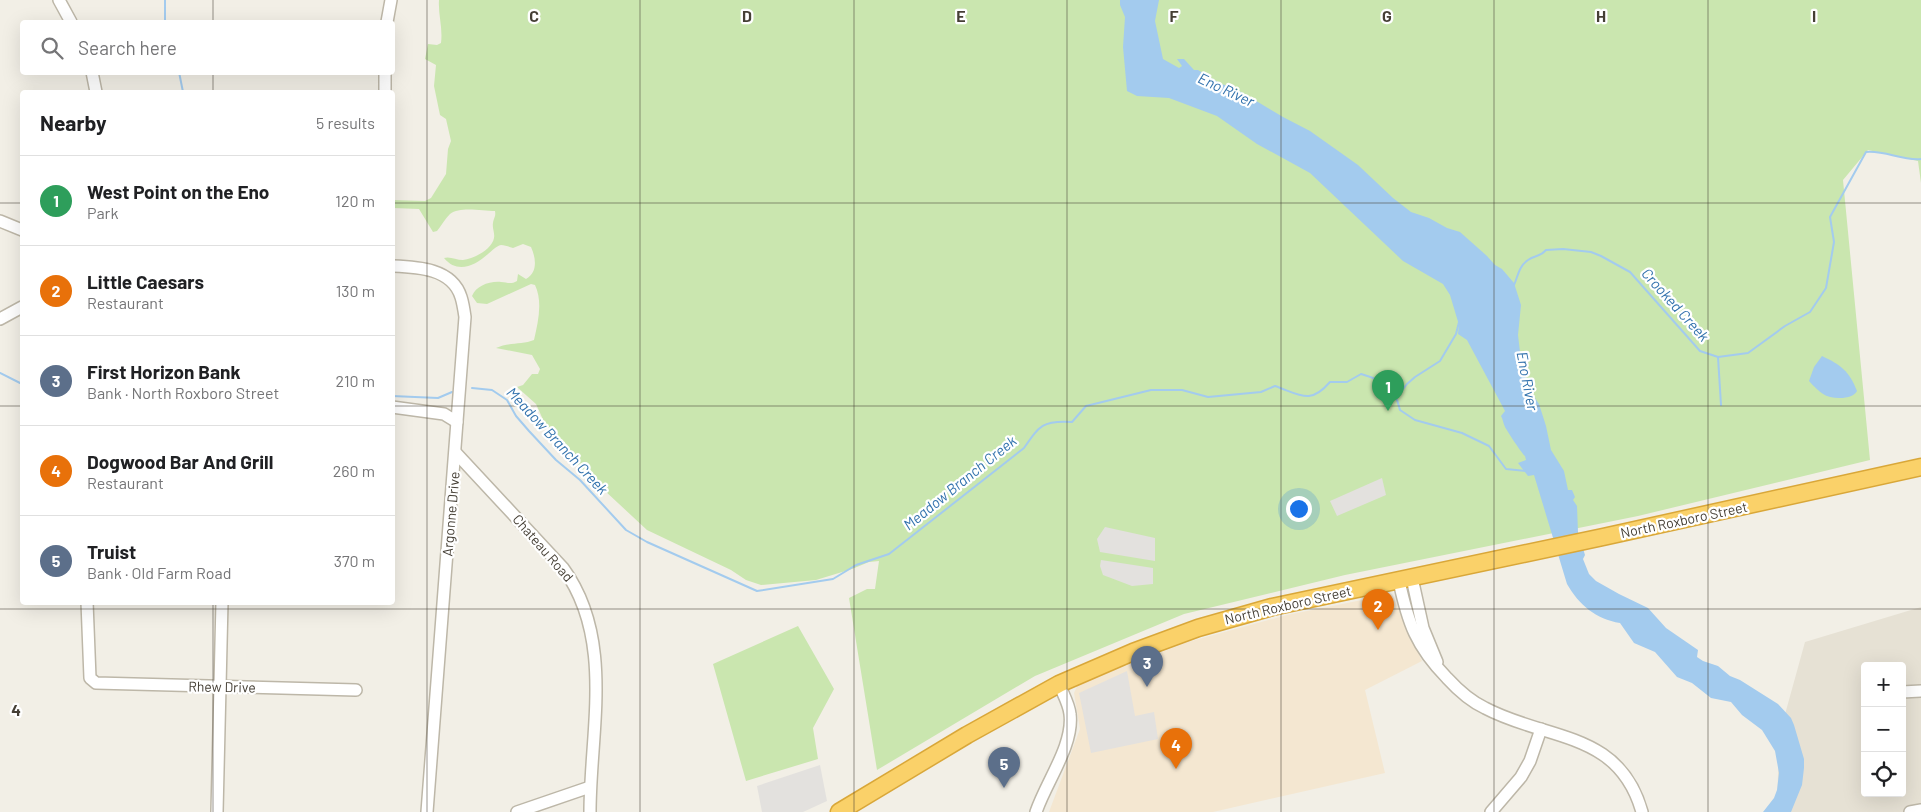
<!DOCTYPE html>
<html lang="en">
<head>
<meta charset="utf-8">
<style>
  :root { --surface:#fff; --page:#f2f2f2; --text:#202124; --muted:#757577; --line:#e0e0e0; --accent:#f4481b }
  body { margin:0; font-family:Barlow,sans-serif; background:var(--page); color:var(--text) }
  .controls { position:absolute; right:15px; bottom:15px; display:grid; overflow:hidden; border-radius:5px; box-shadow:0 5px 20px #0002 }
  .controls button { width:45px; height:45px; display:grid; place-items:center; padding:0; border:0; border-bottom:1px solid var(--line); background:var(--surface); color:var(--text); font:25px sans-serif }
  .you { position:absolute; left:1298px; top:508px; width:18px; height:18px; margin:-12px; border:4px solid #fff; border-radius:50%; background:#1a73e8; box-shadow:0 0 0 8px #1a73e833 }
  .badge { display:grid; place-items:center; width:32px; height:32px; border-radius:50%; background:var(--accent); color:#fff; font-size:16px; font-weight:700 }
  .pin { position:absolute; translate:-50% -41px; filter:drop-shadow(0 1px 2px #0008) }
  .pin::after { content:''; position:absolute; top:26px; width:18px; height:15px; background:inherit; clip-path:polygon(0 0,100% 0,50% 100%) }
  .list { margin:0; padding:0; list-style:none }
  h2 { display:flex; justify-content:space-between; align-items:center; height:65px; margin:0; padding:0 20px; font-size:21px }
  h2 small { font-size:16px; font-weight:400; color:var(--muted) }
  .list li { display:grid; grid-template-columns:32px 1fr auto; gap:15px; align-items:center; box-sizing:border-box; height:90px; padding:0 20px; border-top:1px solid var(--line) }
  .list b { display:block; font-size:19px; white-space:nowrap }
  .list p { margin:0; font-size:16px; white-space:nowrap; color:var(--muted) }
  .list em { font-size:16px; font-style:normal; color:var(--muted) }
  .icon { flex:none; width:28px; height:28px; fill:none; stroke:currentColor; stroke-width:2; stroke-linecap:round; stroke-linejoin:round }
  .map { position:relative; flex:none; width:1921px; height:812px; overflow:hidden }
  .search { position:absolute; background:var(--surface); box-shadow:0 5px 20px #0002; left:20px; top:20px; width:375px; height:55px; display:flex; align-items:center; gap:12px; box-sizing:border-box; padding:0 18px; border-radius:5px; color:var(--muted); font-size:19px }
  .panel { position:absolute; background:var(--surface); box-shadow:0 5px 20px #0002; left:20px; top:90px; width:375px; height:515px; border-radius:5px }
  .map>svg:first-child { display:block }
</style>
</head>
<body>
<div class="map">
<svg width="1921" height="812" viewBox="0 0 1921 812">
  <rect width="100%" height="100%" fill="#f2efe6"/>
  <!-- residential -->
  <path fill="#e6e1d4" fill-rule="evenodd" d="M 1921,607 L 1921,812 L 1777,812 L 1779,736 L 1805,642 ZM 1865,666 L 1902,666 L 1902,793 L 1865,793 Z"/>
  <!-- commercial -->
  <polygon fill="#f4e7d1" points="1392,594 1422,661 1365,690 1385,773 1213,812 1049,812 1080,729 1074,693 1078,684 1188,642 1287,615"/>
  <!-- green -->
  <g fill="#cae6af">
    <path d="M 439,0 L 1921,0 L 1921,183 L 1918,161 L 1868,150 L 1843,180 L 1870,460 L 1638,516 L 1345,575 L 1184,614 L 1035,676 L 877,770 L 849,598 L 867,589 L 875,589 L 879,561 L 869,562 L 852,569 L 816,580 L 761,585 L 746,580 L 731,570 L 647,530 L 575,463 L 545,424 L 536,404 L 517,387 L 523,385 L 532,374 L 538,374 L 540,369 L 532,355 L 496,348 C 508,342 522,345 534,340 C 538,322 543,302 535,285 L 531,284 L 487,304 L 477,303 L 472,296 C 476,286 489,281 501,282 C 507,282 510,285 517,281 L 518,274 L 526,279 C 538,272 536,258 531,247 L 523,244 L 513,248 C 509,247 505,245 501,245 C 496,246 492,251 488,254 C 475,266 457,274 444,258 C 450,256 456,260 463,260 C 474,259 492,249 494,238 C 495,233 492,228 493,223 C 494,217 496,217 495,211 C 482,211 460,206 450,214 C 445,219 441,226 437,231 L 433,232 L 419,209 L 393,208 L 392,200 L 425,201 L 431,198 L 446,174 L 448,149 L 451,141 L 446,119 L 440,115 L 434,86 L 436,65 L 425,59 L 428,44 L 437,45 L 441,43 C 443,28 438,15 439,0 Z"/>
    <polygon points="798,626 834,689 813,728 818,759 746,781 713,664"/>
  </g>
  <!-- parking -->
  <g fill="#e3e1de">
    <polygon points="1382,478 1386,495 1337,516 1330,501"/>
    <polygon points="1105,527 1155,538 1155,561 1100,552 1097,539"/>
    <polygon points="1101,560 1153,568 1153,584 1132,586 1103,575 1100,566"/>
    <polygon points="1127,671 1135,716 1154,712 1158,739 1091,753 1079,693"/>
    <polygon points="820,765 827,801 803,812 762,812 757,786"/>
  </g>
  <!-- water -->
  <g fill="#a3cbee">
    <path d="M 1120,0 L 1159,0 L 1155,21 L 1163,59 L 1179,68 L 1182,66 L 1177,59 L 1184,59 L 1194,70 L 1198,70 L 1221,84 L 1229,86 L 1243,93 L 1283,117 L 1310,131 L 1358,165 L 1393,198 L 1411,212 L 1429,218 L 1447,228 L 1460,232 L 1487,256 L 1495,265 L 1502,269 L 1514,283 L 1521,305 L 1518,335 L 1522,369 L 1531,392 L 1539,404 L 1546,426 L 1551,450 L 1564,471 L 1568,490 L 1572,490 L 1575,497 L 1573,500 L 1577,506 L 1578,532 L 1585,555 L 1583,559 L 1589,574 L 1596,581 L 1619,594 L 1648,608 L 1666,628 L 1698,650 L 1697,657 L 1703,661 L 1718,666 L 1730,676 L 1740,680 L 1778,704 L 1791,718 L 1794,725 L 1804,759 L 1804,768 L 1802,785 L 1791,812 L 1763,812 L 1774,798 L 1777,790 L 1779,773 L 1775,751 L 1762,730 L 1742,715 L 1731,702 L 1711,698 L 1692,683 L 1677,677 L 1655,652 L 1634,643 L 1620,623 C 1596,619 1579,605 1567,584 L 1534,475 L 1528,476 L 1518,463 L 1526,460 L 1525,456 C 1523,455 1507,431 1505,427 C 1503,423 1503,419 1501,416 L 1505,411 L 1467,340 L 1458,334 L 1459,325 L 1450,295 L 1443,284 L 1403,261 L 1310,173 L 1257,144 L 1217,116 L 1169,98 L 1137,96 L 1127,91 L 1123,47 L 1125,17 L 1120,5 Z"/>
    <path d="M 1822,356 C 1841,365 1849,371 1857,391 C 1854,396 1849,397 1843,398 C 1826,399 1820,393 1809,381 L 1814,367 Z"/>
  </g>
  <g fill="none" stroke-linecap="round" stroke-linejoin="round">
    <!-- stream -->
    <g stroke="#a3cbee" stroke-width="2">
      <polyline points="165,22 165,0"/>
      <polyline points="179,72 183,92"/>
      <path d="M 1514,285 C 1518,276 1519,266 1528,260 C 1535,255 1540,257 1546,250 L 1563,249 L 1591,252 L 1601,256 L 1630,272 L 1700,351 L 1718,357 L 1748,353 L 1785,326 L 1810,312 L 1826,288 L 1834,242 L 1830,217 L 1866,152 C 1885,150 1902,161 1921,159"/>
      <polyline points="1718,357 1721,405"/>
      <polyline points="0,373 22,384"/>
      <path d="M 472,388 L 492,390 L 507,400 L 516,416 L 529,431 L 556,460 L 580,480 L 626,530 L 647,542 L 757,591 L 833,579 L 856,565 L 889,554 L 1024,448 C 1039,426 1043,420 1072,422 L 1086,406 L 1151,390 L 1182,390 L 1208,397 L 1261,392 L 1275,386 C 1301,395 1310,405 1330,382 L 1347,382 L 1361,374 C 1384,381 1394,384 1400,410 L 1415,420 L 1462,433 L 1489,446 L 1506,469 L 1526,471"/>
      <polyline points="392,396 438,398 452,392"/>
      <polyline points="1397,397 1407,384 1415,377 1440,361 1456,334 1459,322"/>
    </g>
    <defs>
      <g id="minor">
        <polyline points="59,0 71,22"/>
        <polyline points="387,22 391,0"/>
        <polyline points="92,72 96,92"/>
        <polyline points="385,92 385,72"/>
        <polyline points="0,221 22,230"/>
        <path d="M 392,266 C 417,267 452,268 461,297 C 463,303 464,310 465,317 L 427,812"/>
        <polyline points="0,319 22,307"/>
        <polyline points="392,407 444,414 457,422"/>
        <path d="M 456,453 L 563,568 C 615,639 590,731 590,812"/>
        <polyline points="1412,578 1423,628 1437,662"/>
        <path d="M 1399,581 C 1408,623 1416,646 1447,678 C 1458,690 1470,701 1485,708 C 1547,741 1619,730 1642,812"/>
        <polyline points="87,602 90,678 96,683 356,690"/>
        <polyline points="1902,692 1921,691"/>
        <polyline points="217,812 222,602"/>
        <polyline points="517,812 590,787"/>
        <path d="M 1036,812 C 1046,782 1074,745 1070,714 C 1069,704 1063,694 1059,684"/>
        <polyline points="1491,812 1521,777 1530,761 1541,729"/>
        <polyline points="1910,812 1921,810"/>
      </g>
      <polyline id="highway" points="839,812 967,735 1059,684 1133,652 1198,628 1272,607 1603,537 1921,467"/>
    </defs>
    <!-- minor casing -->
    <use href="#minor" stroke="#bdb7a8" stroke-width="14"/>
    <!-- highway casing -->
    <use href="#highway" stroke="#d9a739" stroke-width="19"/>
    <!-- minor -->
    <use href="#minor" stroke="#fff" stroke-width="11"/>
    <!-- highway -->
    <use href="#highway" stroke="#fad169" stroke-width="16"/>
  </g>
  <!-- grid -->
  <path fill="none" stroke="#453f35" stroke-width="1" stroke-opacity="0.55" d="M 213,0 L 213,22M 427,0 L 427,812M 640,0 L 640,812M 854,0 L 854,812M 1067,0 L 1067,812M 1281,0 L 1281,812M 1494,0 L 1494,812M 1708,0 L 1708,812M 213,72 L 213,92M 0,203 L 22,203M 392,203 L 1921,203M 0,406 L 22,406M 392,406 L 1921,406M 213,602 L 213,812M 0,609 L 1921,609"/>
  <g text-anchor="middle" stroke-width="4.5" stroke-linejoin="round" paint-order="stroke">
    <!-- street labels -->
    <g font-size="14" fill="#453f35" stroke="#fff">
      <text transform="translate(451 514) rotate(-85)" y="5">Argonne Drive</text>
      <text transform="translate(1684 520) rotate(-12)" y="5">North Roxboro Street</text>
      <text transform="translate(543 548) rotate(49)" y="5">Chateau Road</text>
      <text transform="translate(1288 605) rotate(-13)" y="5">North Roxboro Street</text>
      <text transform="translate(222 687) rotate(1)" y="5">Rhew Drive</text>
    </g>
    <!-- water labels -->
    <g font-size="15" font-style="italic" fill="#3272ad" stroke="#fff">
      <text transform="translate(1226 90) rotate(25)" y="5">Eno River</text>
      <text transform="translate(1675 305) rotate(48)" y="5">Crooked Creek</text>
      <text transform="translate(1527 381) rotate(79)" y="5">Eno River</text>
      <text transform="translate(557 441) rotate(47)" y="5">Meadow Branch Creek</text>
      <text transform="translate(960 483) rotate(-39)" y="5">Meadow Branch Creek</text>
    </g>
  </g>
  <g font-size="16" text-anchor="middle" font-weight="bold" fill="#453f35" stroke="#fff" stroke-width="4.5" stroke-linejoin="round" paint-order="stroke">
    <text x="534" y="22">C</text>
    <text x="747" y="22">D</text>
    <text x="961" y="22">E</text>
    <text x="1174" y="22">F</text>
    <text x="1387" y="22">G</text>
    <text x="1601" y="22">H</text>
    <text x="1814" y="22">I</text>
    <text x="16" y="716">4</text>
  </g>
</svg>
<div class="controls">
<button>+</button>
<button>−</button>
<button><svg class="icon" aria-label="locate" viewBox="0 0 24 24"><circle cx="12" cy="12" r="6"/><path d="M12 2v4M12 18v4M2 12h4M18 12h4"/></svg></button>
</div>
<div class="you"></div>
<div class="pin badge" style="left:1388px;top:411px;background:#2e9e5b">1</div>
<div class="pin badge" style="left:1378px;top:630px;background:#e8710a">2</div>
<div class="pin badge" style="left:1147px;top:687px;background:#5c6f8a">3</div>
<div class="pin badge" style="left:1176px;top:769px;background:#e8710a">4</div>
<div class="pin badge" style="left:1004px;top:788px;background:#5c6f8a">5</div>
<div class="search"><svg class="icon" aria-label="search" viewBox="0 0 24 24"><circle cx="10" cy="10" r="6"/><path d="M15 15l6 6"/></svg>Search here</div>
<section class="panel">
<h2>Nearby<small>5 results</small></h2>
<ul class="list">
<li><span class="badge" style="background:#2e9e5b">1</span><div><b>West Point on the Eno</b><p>Park</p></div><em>120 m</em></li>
<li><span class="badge" style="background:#e8710a">2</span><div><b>Little Caesars</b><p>Restaurant</p></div><em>130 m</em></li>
<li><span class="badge" style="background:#5c6f8a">3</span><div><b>First Horizon Bank</b><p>Bank · North Roxboro Street</p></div><em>210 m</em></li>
<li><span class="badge" style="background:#e8710a">4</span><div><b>Dogwood Bar And Grill</b><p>Restaurant</p></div><em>260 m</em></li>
<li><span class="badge" style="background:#5c6f8a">5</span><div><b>Truist</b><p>Bank · Old Farm Road</p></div><em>370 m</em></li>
</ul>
</section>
</div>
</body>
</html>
